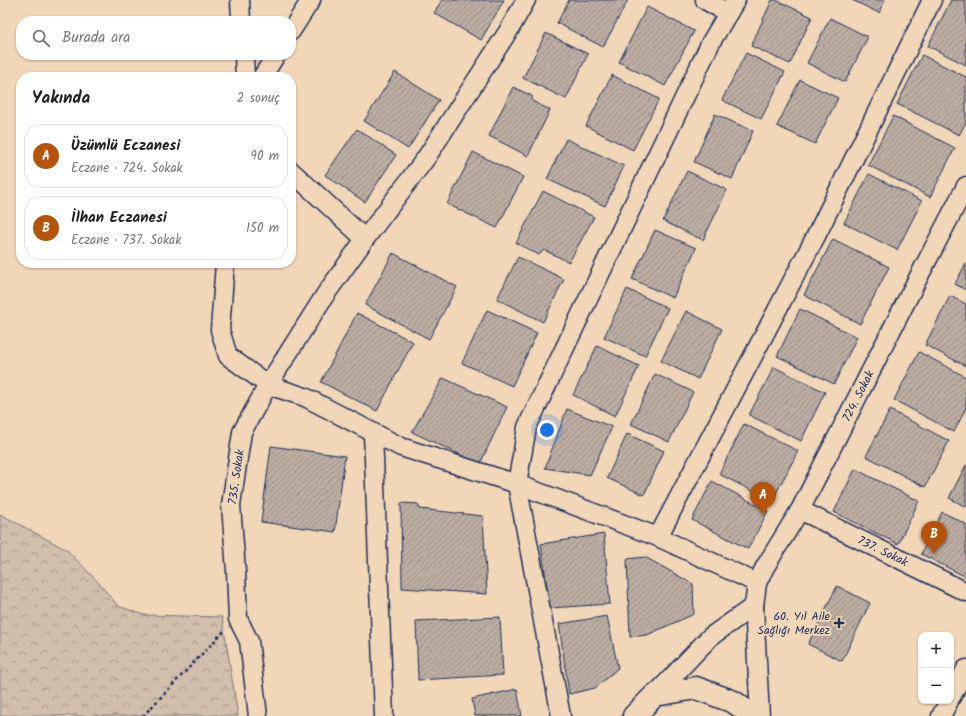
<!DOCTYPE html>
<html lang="tr">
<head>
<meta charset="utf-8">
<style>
  :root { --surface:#fff; --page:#f6f6f6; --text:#222; --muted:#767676; --line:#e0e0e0; --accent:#b45309 }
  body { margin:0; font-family:Kalam,sans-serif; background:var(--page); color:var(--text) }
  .controls { position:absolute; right:12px; bottom:12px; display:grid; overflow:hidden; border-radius:8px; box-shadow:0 1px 3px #0004 }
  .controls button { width:36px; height:36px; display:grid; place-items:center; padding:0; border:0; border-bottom:1px solid var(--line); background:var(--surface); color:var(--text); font:20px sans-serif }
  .you { position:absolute; left:547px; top:430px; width:14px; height:14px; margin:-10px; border:3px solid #fff; border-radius:50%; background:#1a73e8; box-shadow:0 0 0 6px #1a73e833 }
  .badge { display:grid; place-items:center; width:26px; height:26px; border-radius:50%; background:var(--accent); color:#fff; font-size:13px; font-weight:700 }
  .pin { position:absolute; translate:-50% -33px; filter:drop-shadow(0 1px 2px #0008) }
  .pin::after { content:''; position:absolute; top:21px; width:14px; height:12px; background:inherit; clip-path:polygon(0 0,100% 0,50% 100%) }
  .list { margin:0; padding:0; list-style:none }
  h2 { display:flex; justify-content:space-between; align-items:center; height:52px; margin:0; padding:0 16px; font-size:17px }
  h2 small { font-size:13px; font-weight:400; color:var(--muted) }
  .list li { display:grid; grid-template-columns:26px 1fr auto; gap:12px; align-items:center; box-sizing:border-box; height:64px; margin:0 8px 8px; padding:0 8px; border:1px solid var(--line); border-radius:16px }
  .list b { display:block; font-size:15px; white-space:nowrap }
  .list p { margin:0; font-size:13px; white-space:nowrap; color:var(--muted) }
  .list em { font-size:13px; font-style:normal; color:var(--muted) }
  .icon { flex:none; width:22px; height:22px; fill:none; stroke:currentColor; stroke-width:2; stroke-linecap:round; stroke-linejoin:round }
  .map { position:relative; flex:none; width:966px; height:716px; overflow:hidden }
  .search { position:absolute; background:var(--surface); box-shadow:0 1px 3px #0004; left:16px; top:16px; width:280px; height:44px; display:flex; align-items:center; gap:10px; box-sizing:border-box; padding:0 14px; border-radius:16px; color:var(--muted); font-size:15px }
  .panel { position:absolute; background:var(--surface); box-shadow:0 1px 3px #0004; left:16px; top:72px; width:280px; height:196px; border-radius:16px }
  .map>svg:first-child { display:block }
</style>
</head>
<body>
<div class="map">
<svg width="966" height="716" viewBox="0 0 966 716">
  <defs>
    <pattern id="park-crowns" width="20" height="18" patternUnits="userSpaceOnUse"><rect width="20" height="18" fill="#d1beab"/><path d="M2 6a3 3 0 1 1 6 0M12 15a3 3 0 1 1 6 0" fill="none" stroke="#a99b8e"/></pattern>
    <pattern id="building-hatch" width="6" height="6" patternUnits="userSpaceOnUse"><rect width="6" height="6" fill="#bcada2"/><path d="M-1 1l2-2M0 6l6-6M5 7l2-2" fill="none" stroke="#988d87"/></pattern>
  </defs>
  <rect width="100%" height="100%" fill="#f1d6b8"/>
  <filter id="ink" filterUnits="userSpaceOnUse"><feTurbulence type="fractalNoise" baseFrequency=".025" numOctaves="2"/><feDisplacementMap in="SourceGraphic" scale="8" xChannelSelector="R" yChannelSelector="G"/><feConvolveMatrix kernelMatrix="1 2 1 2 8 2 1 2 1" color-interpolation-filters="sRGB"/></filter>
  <g filter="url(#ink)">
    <!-- park -->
    <polygon fill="url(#park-crowns)" stroke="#767684" points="0,514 67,550 98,582 118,606 144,615 222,617 238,716 0,716"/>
    <!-- building -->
    <g fill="url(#building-hatch)" stroke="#1b2f5e">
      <polygon points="442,0 504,0 481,40 434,13"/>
      <polygon points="569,0 628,0 603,47 557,23"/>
      <polygon points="772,0 776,0 812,17 790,64 751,46"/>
      <polygon points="852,0 885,0 879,13"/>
      <polygon points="951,0 966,0 966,65 928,46"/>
      <polygon points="647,7 694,31 665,86 619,62"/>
      <polygon points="830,18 868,37 845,82 807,63"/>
      <polygon points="546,33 588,54 566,99 523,78"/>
      <polygon points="746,53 785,72 761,119 722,100"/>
      <polygon points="922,55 966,77 966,122 959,135 897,104"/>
      <polygon points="395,72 439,100 408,149 364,121"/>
      <polygon points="612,75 659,99 633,150 586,126"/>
      <polygon points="800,80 838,98 815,144 777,126"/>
      <polygon points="513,87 532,96 532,101 550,110 528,156 489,136"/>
      <polygon points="715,114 753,131 732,179 694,162"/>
      <polygon points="893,116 955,148 930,197 868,165"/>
      <polygon points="357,129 396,155 365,202 325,175"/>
      <polygon points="566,139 624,166 605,206 547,179"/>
      <polygon points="473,152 523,177 497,228 447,204"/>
      <polygon points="687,171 727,190 703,240 663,221"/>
      <polygon points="869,174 922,201 897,250 844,223"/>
      <polygon points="543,191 594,217 569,262 544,250 539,255 516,243"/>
      <polygon points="655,230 696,248 673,298 632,279"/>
      <polygon points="833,239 889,267 860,324 804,295"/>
      <polygon points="393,253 457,287 429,339 365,305"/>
      <polygon points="518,257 564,279 543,322 497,299"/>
      <polygon points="966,263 966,290 955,284"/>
      <polygon points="627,289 668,308 645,356 604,337"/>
      <polygon points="950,296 966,304 966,366 925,345"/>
      <polygon points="800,309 857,337 834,384 777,356"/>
      <polygon points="487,310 537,333 512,386 462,363"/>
      <polygon points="686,311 722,329 698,379 661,361"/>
      <polygon points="357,313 413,342 377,411 321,382"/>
      <polygon points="597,346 639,366 615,416 573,395"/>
      <polygon points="919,352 966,377 966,408 954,432 894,400"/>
      <polygon points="774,367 825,392 801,441 749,415"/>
      <polygon points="655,374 693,392 669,442 631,424"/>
      <polygon points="443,378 507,407 480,464 412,432"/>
      <polygon points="567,409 612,427 590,475 545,468"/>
      <polygon points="890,410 949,441 925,487 866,456"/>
      <polygon points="744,424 798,451 772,501 719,474"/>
      <polygon points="627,434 664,451 644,495 607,478"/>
      <polygon points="271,446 345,456 335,532 261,522"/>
      <polygon points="966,465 966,507 949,498"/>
      <polygon points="855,469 919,501 898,544 834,512"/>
      <polygon points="712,481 768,511 748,549 692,520"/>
      <polygon points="401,503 418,504 420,509 483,516 487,594 402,588"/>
      <polygon points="942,512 966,524 966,577 921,554"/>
      <polygon points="604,534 610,604 550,608 541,544"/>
      <polygon points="645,557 693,584 694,614 647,635 630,637 627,559"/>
      <polygon points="837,586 870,603 842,661 808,644"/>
      <polygon points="607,616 618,668 595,688 569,694 559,624"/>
      <polygon points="500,617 503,675 418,680 416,621"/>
      <polygon points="517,689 522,716 475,716 472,699"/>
    </g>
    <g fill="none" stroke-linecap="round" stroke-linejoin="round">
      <defs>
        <g id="minor">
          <polyline points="240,0 241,21"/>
          <polyline points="526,0 509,30 426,158 365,239 325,295 268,385 305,397 401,447 517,484 658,537"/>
          <polyline points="705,0 728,13"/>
          <polyline points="291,31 311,0"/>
          <polyline points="244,55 245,77"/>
          <polyline points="262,77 276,55"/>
          <polyline points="291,171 365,239"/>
          <polyline points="225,263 220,330 228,356 268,385 242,432 231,505 236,571 238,619 249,641 258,716"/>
          <polyline points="373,433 384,716"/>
          <polyline points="800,510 966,592"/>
          <polyline points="757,583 658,537 816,236 932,0"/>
          <polyline points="655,695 710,637 754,606"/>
          <polyline points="951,697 966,669"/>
          <polyline points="561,716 517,484 527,427 711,42 736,0"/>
          <polyline points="760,716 754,606 757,583 765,567 800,510 916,282 966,186"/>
          <polyline points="941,716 949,701"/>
        </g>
        <polyline id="tertiary" points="634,716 655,695 696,688 734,702 753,716"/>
      </defs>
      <!-- minor casing -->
      <use href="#minor" stroke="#1b2f5e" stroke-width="21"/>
      <!-- tertiary casing -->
      <use href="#tertiary" stroke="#1b2f5e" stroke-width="25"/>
      <!-- path -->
      <polyline stroke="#1b2f5e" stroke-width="2.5" stroke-dasharray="3 3" stroke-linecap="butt" points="143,716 224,631"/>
      <!-- minor -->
      <use href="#minor" stroke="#f1d6b8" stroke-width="18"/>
      <!-- tertiary -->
      <use href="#tertiary" stroke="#f1d6b8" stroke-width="22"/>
    </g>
  </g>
  <!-- markers -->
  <path fill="#1b2f5e" stroke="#f1d6b8" stroke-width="1.5" d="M837 617h4v4h4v4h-4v4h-4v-4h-4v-4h4z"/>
  <g text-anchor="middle" stroke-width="4" stroke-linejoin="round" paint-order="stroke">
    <!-- street labels -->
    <g font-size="12" fill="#1b2f5e" stroke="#f1d6b8">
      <text transform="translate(858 396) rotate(-63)" y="4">724. Sokak</text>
      <text transform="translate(236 477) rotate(-82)" y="4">735. Sokak</text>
      <text transform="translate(883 551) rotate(26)" y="4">737. Sokak</text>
    </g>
    <!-- poi labels -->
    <g font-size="12" fill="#1b2f5e" stroke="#f1d6b8" text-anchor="end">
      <text x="830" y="620">60. Yıl Aile<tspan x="830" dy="14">Sağlığı Merkez</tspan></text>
    </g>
  </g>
</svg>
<div class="controls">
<button>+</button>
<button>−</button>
</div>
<div class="you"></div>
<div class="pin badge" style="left:763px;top:515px">A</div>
<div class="pin badge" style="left:934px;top:554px">B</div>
<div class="search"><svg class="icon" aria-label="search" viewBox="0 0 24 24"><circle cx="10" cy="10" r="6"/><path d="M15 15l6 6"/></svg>Burada ara</div>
<section class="panel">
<h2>Yakında<small>2 sonuç</small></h2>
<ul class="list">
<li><span class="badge">A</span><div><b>Üzümlü Eczanesi</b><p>Eczane · 724. Sokak</p></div><em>90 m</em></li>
<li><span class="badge">B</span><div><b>İlhan Eczanesi</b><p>Eczane · 737. Sokak</p></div><em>150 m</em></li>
</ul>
</section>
</div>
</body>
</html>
